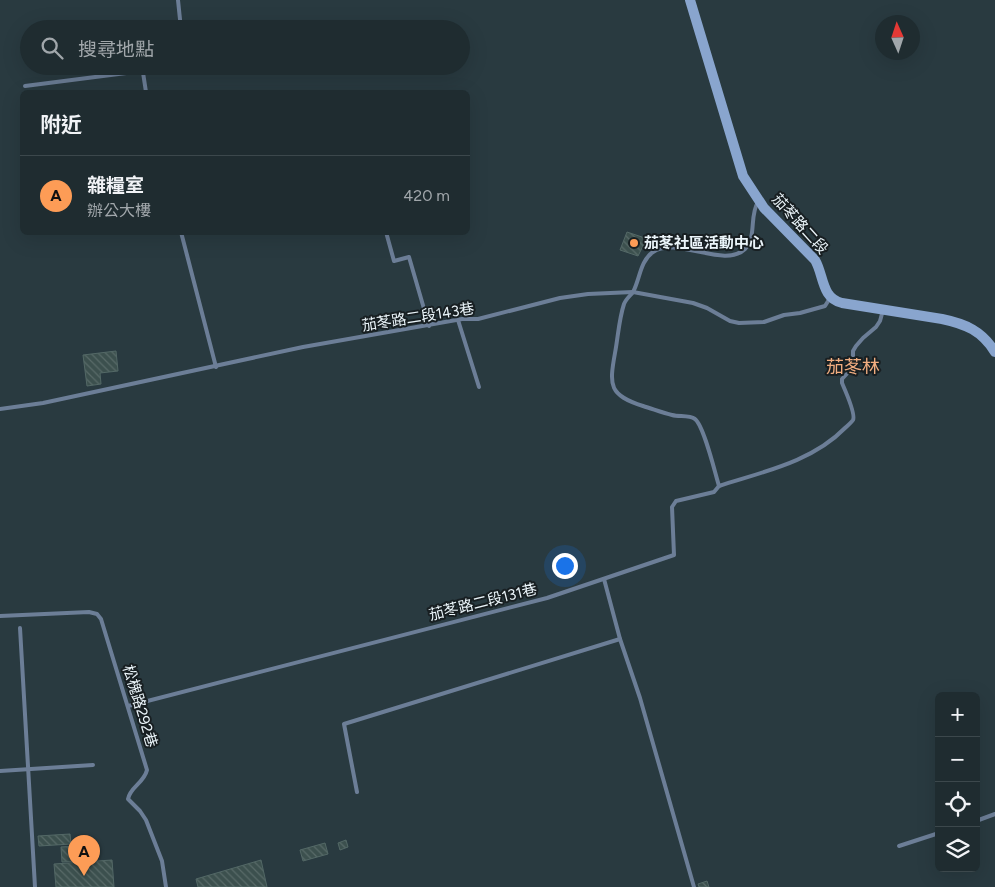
<!DOCTYPE html>
<html lang="zh-TW">
<head>
<meta charset="utf-8">
<style>
  :root { --surface:#1f2c30; --page:#2c383c; --text:#f1f3f6; --muted:#a1a7ab; --line:#3c484c; --accent:#fd9c56 }
  body { margin:0; font-family:Figtree,"Noto Sans TC",sans-serif; background:var(--page); color:var(--text) }
  .controls { position:absolute; right:15px; bottom:15px; display:grid; overflow:hidden; border-radius:8px; box-shadow:0 5px 20px #0002 }
  .controls button { width:45px; height:45px; display:grid; place-items:center; padding:0; border:0; border-bottom:1px solid var(--line); background:var(--surface); color:var(--text); font:25px sans-serif }
  .compass { position:absolute; left:875px; top:15px; width:45px; height:45px; border-radius:50%; background:var(--surface); box-shadow:0 5px 20px #0002; rotate:357deg }
  .you { position:absolute; left:564px; top:565px; width:18px; height:18px; margin:-12px; border:4px solid #fff; border-radius:50%; background:#1a73e8; box-shadow:0 0 0 8px #1a73e833 }
  .badge { display:grid; place-items:center; width:32px; height:32px; border-radius:50%; background:var(--accent); color:#111; font-size:16px; font-weight:700 }
  .pin { position:absolute; translate:-50% -41px; filter:drop-shadow(0 1px 2px #0008) }
  .pin::after { content:''; position:absolute; top:26px; width:18px; height:15px; background:inherit; clip-path:polygon(0 0,100% 0,50% 100%) }
  .list { margin:0; padding:0; list-style:none }
  h2 { display:flex; justify-content:space-between; align-items:center; height:65px; margin:0; padding:0 20px; font-size:21px }
  h2 small { font-size:16px; font-weight:400; color:var(--muted) }
  .list li { display:grid; grid-template-columns:32px 1fr auto; gap:15px; align-items:center; box-sizing:border-box; height:80px; padding:0 20px; border-top:1px solid var(--line) }
  .list b { display:block; font-size:19px; white-space:nowrap }
  .list p { margin:0; font-size:16px; white-space:nowrap; color:var(--muted) }
  .list em { font-size:16px; font-style:normal; color:var(--muted) }
  .icon { flex:none; width:28px; height:28px; fill:none; stroke:currentColor; stroke-width:2; stroke-linecap:round; stroke-linejoin:round }
  .map { position:relative; flex:none; width:995px; height:887px; overflow:hidden }
  .search { position:absolute; background:var(--surface); box-shadow:0 5px 20px #0002; left:20px; top:20px; width:450px; height:55px; display:flex; align-items:center; gap:12px; box-sizing:border-box; padding:0 18px; border-radius:28px; color:var(--muted); font-size:19px }
  .panel { position:absolute; background:var(--surface); box-shadow:0 5px 20px #0002; left:20px; top:90px; width:450px; height:145px; border-radius:8px }
  .map>svg:first-child { display:block }
</style>
</head>
<body>
<div class="map">
<svg width="995" height="887" viewBox="0 0 995 887">
  <defs>
    <pattern id="building-back-hatch" width="6" height="6" patternUnits="userSpaceOnUse" patternTransform="scale(1.25)"><rect width="6" height="6" fill="#3c504e"/><path d="M-1 5l2 2M0 0l6 6M5-1l2 2" fill="none" stroke="#586a68"/></pattern>
  </defs>
  <rect width="100%" height="100%" fill="#293a40"/>
  <!-- building -->
  <g fill="url(#building-back-hatch)" stroke="#536866">
    <polygon points="627,232 648,239 648,243 644,244 638,256 620,250"/>
    <polygon points="116,351 118,371 100,373 101,384 87,386 83,355"/>
    <polygon points="70,834 71,844 39,846 38,836"/>
    <polygon points="346,840 348,847 340,850 338,843"/>
    <polygon points="325,843 328,854 303,861 300,850"/>
    <polygon points="95,845 97,860 62,862 61,847"/>
    <polygon points="112,860 114,887 56,887 54,864"/>
    <polygon points="261,860 267,887 198,887 196,879"/>
    <polygon points="707,881 709,887 699,887 698,884"/>
  </g>
  <g fill="none" stroke-linecap="round" stroke-linejoin="round">
    <!-- lane -->
    <g stroke="#6c7e97" stroke-width="4">
      <polyline points="178,0 181,29"/>
      <polyline points="276,29 300,26"/>
      <polyline points="142,66 146,92"/>
      <polyline points="25,86 142,71"/>
      <polyline points="181,232 216,367"/>
      <polyline points="386,232 394,261 409,257 429,326"/>
      <polyline points="458,320 479,387"/>
      <polyline points="0,409 43,403 303,347 462,319 478,319 560,298 588,294 633,292 693,303 707,308 730,321 739,323 764,322 784,315 800,313 825,306 830,298"/>
      <path d="M 719,486 C 715,473 704,426 695,419 C 689,415 679,417 672,415 C 663,413 653,409 643,406 C 609,395 609,386 615,353 C 618,337 619,319 624,304 C 626,299 630,296 633,292 C 640,279 640,261 653,252 C 676,236 725,269 745,249 C 757,237 749,216 758,202"/>
      <polyline points="604,579 620,639 640,698 694,887"/>
      <path d="M 0,616 L 89,612 L 97,614 L 101,619 L 147,770 C 144,783 130,787 128,799 L 140,811 L 146,820 L 162,861 L 166,887"/>
      <polyline points="20,628 35,887"/>
      <path d="M 128,706 L 547,598 L 674,555 L 672,507 L 676,501 L 714,492 L 719,486 C 762,472 812,462 845,428 C 847,426 851,423 853,420 C 856,414 845,390 842,383 L 842,379 L 853,367 L 853,351 L 856,346 L 863,338 L 876,327 L 880,321 L 883,310"/>
      <polyline points="0,771 93,765"/>
      <polyline points="357,792 344,724 620,639"/>
      <polyline points="976,821 995,814"/>
      <polyline points="899,846 939,833"/>
    </g>
    <!-- secondary -->
    <path stroke="#89a5ce" stroke-width="10" d="M 690,0 L 743,176 L 764,208 L 815,260 C 824,275 821,298 842,303 L 942,319 C 966,324 982,331 995,352"/>
  </g>
  <!-- markers -->
  <circle fill="#fd9c56" stroke="#181f22" stroke-width="2" cx="634" cy="243" r="5"/>
  <g text-anchor="middle" stroke-width="4" stroke-linejoin="round" paint-order="stroke">
    <!-- street labels -->
    <g font-size="15" fill="#ebf5fa" stroke="#181f22">
      <text transform="translate(800 224) rotate(48)" y="5">茄苳路二段</text>
      <text transform="translate(418 317) rotate(-9)" y="5">茄苳路二段143巷</text>
      <text transform="translate(483 602) rotate(-14)" y="5">茄苳路二段131巷</text>
      <text transform="translate(140 706) rotate(73)" y="5">松槐路292巷</text>
    </g>
    <!-- poi labels -->
    <g font-size="15" font-weight="bold" fill="#ebf5fa" stroke="#181f22" text-anchor="start">
      <text x="644" y="248">茄苳社區活動中心</text>
    </g>
    <!-- quarter labels -->
    <g font-size="18" fill="#f1ad80" stroke="#181f22">
      <text x="853" y="373">茄苳林</text>
    </g>
  </g>
</svg>
<div class="controls">
<button>+</button>
<button>−</button>
<button><svg class="icon" aria-label="locate" viewBox="0 0 24 24"><circle cx="12" cy="12" r="6"/><path d="M12 2v4M12 18v4M2 12h4M18 12h4"/></svg></button>
<button><svg class="icon" aria-label="layers" viewBox="0 0 24 24"><path d="M12 4l9 5-9 5-9-5zM3 14l9 5 9-5"/></svg></button>
</div>
<svg class="compass" viewBox="-18 -18 36 36"><path d="M0-13l5 13h-10z" fill="#e53935"/><path d="M0 13l5-13h-10z" fill="#a1a7ab"/></svg>
<div class="you"></div>
<div class="pin badge" style="left:84px;top:876px">A</div>
<div class="search"><svg class="icon" aria-label="search" viewBox="0 0 24 24"><circle cx="10" cy="10" r="6"/><path d="M15 15l6 6"/></svg>搜尋地點</div>
<section class="panel">
<h2>附近<small></small></h2>
<ul class="list">
<li><span class="badge">A</span><div><b>雜糧室</b><p>辦公大樓</p></div><em>420 m</em></li>
</ul>
</section>
</div>
</body>
</html>
